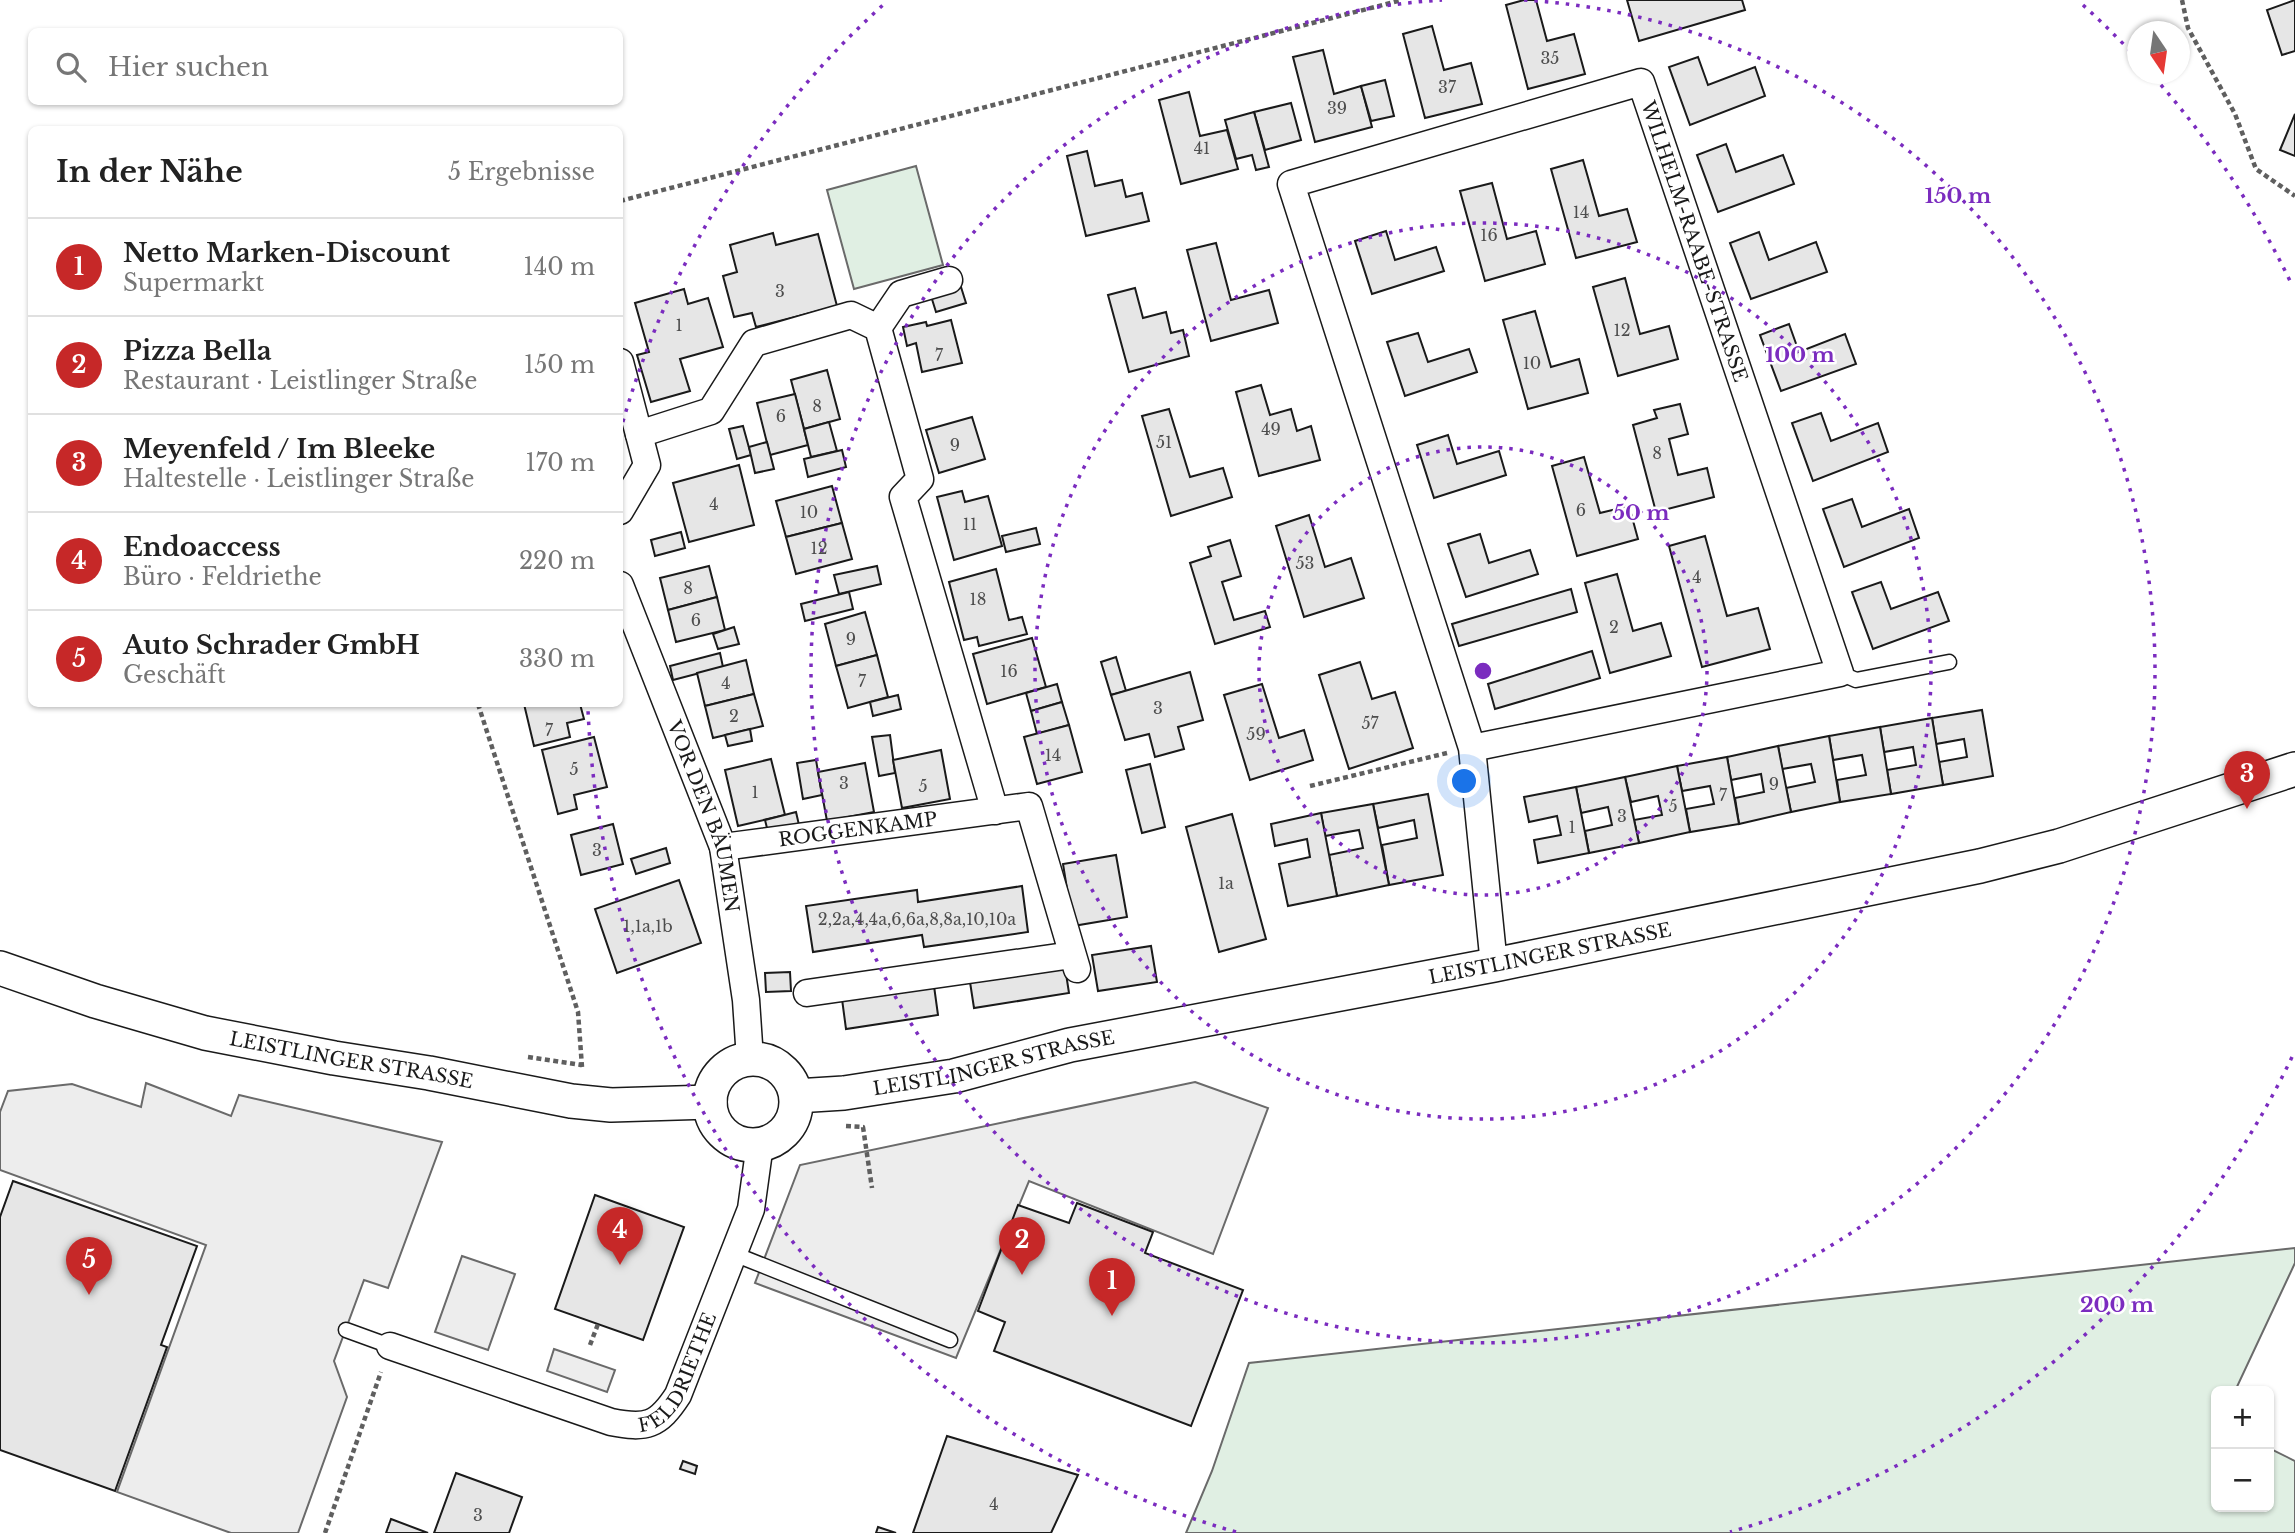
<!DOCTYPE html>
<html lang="de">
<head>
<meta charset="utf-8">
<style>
  :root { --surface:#fff; --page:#f2f2f2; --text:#222; --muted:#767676; --line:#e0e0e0; --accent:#c62828 }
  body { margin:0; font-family:"Libre Baskerville",serif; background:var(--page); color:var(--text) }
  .controls { position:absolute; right:21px; bottom:21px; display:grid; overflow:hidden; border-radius:10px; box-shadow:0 2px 5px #0004 }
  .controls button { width:63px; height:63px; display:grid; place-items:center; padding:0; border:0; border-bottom:2px solid var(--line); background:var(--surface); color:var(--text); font:35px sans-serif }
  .compass { position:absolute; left:2127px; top:21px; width:63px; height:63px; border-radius:50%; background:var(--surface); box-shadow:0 2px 5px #0004; rotate:167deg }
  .you { position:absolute; left:1465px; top:782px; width:24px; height:24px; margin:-18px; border:5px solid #fff; border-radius:50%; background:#1a73e8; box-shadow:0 0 0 10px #1a73e833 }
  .badge { display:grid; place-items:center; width:46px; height:46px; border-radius:50%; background:var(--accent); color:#fff; font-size:23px; font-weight:700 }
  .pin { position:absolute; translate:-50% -58px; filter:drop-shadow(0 2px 4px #0008) }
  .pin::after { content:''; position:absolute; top:37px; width:24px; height:21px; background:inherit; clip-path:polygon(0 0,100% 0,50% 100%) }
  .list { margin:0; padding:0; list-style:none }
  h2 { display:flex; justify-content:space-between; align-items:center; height:91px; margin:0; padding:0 28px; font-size:30px }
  h2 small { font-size:23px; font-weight:400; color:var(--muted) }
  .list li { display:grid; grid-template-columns:46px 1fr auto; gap:21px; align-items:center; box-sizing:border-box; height:98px; padding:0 28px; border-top:2px solid var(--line) }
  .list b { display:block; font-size:26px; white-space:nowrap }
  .list p { margin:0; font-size:23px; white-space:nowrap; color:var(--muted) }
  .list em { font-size:23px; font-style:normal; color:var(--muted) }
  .icon { flex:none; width:38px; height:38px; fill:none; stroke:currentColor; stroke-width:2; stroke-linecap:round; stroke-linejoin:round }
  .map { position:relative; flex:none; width:2295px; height:1533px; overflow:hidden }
  .search { position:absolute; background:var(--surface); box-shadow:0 2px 5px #0004; left:28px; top:28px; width:595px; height:77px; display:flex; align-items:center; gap:18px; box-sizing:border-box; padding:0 24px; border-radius:10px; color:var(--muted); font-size:26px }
  .panel { position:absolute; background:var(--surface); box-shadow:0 2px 5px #0004; left:28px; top:126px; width:595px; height:581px; border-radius:10px }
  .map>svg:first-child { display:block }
</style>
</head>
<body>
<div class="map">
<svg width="2295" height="1533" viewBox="0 0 2295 1533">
  <rect width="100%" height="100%" fill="#fff"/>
  <!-- green -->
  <g fill="#e0efe3" stroke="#6a6a6a" stroke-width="2">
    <polygon points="916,166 943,265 854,289 827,190"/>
    <polygon points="2295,1248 2295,1263 2235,1391 2216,1391 2216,1507 2269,1507 2269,1448 2295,1461 2295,1533 1186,1533 1212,1471 1249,1363"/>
  </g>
  <!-- parking -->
  <g fill="#ededed" stroke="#6a6a6a" stroke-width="2">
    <polygon points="1195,1082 1268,1108 1213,1254 1029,1181 956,1358 755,1283 800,1165"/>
    <polygon points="146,1083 231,1116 239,1095 442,1142 388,1288 364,1280 334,1361 347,1397 298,1533 231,1533 117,1492 206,1245 0,1170 0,1112 8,1091 72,1084 141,1107"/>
    <polygon points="462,1256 515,1274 488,1350 435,1332"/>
    <polygon points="554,1349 615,1370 607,1392 547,1371"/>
  </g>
  <!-- building -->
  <g fill="#e6e6e6" stroke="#1a1a1a" stroke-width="2">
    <polygon points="1524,0 1536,0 1547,41 1574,34 1585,74 1528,89 1506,5"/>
    <polygon points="1627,0 1742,0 1745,10 1639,41"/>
    <polygon points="2295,0 2295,51 2282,55 2267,10"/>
    <polygon points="1432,26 1444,70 1471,63 1482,104 1425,118 1403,34"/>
    <polygon points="1323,50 1334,94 1361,86 1372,127 1315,142 1293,57"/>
    <polygon points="1698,57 1708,85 1755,67 1765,96 1690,125 1669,67"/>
    <polygon points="1385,80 1394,116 1371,121 1361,86"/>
    <polygon points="1189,92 1200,136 1227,130 1238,169 1181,184 1159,100"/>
    <polygon points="1291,103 1301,140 1265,150 1254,112"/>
    <polygon points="1254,112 1269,167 1256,170 1252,155 1236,159 1225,120"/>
    <polygon points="2295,114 2295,156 2280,150"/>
    <polygon points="1726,144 1736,172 1783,155 1794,184 1718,212 1697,155"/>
    <polygon points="1087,151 1095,186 1122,180 1126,197 1142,193 1149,221 1086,236 1067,156"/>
    <polygon points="1583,160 1599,216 1627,209 1637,242 1576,258 1551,169"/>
    <polygon points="1492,183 1507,239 1536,231 1545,264 1485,281 1460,191"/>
    <polygon points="1386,231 1395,260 1436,247 1444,271 1372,294 1355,241"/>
    <polygon points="1759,232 1769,260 1816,242 1827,272 1751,299 1730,243"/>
    <polygon points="773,233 776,245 818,234 837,306 756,327 752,313 734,317 723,276 737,272 730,245"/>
    <polygon points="1216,243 1231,300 1269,290 1278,323 1211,341 1187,250"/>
    <polygon points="1625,278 1640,334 1669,326 1678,359 1618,376 1593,287"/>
    <polygon points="961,287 966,303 936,312 931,296"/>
    <polygon points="1135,288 1143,318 1166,312 1171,333 1183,330 1189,356 1129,372 1108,295"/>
    <polygon points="684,289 688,304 708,298 723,347 680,359 690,391 651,402 637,355 649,352 635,303"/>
    <polygon points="1535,311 1551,367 1579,359 1588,393 1528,409 1503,320"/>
    <polygon points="951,320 962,363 922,372 916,343 907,346 903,327 926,322 927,326"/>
    <polygon points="1789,324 1799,352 1845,334 1856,364 1781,391 1760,335"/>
    <polygon points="1418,333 1428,362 1469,349 1477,372 1405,396 1387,342"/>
    <polygon points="827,370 840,419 804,429 791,380"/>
    <polygon points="1261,385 1270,415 1291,409 1297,431 1311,426 1320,460 1259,476 1236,392"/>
    <polygon points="795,394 808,445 770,455 757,403"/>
    <polygon points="1680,404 1688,434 1669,439 1678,475 1707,468 1714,497 1656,512 1633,425 1657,418 1654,410"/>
    <polygon points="1169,409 1190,477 1223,468 1232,497 1171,516 1142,416"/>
    <polygon points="1821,413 1831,441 1878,423 1888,452 1813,481 1792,423"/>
    <polygon points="972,417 985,459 939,473 926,430"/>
    <polygon points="829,422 837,451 811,457 804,429"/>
    <polygon points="743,426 751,455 737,459 729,429"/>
    <polygon points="1448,435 1457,464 1499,451 1506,475 1434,498 1417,445"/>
    <polygon points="767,442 774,469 755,473 749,447"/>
    <polygon points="842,450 846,467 808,477 804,459"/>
    <polygon points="1584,457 1600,513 1629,506 1638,539 1577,556 1552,466"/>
    <polygon points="739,465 754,525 689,542 673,483"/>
    <polygon points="832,486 842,523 786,537 776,501"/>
    <polygon points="962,491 965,502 988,496 1002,546 954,560 937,497"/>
    <polygon points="1852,499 1862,527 1909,509 1919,538 1844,567 1823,509"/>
    <polygon points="1309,515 1325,567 1351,558 1364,598 1304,617 1276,526"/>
    <polygon points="842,523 852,559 796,574 786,537"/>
    <polygon points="1036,528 1040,544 1006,552 1002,536"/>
    <polygon points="681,532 685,548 655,556 651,540"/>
    <polygon points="1480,534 1489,563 1530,550 1538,574 1466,597 1448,544"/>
    <polygon points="1705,536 1727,616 1758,608 1770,649 1702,667 1669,546"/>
    <polygon points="1230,540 1241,576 1222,582 1234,620 1265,611 1270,627 1215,644 1190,563 1211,556 1208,547"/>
    <polygon points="709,566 717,597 668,610 660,578"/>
    <polygon points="877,566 881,584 839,594 834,575"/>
    <polygon points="996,569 1009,620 1022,617 1027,634 979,646 977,637 964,640 949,582"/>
    <polygon points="1617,574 1633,631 1661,623 1671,656 1610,673 1585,583"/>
    <polygon points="1881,582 1891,609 1938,592 1949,621 1873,649 1852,592"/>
    <polygon points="1571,589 1577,612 1459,646 1452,624"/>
    <polygon points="849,592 853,609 805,621 801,604"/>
    <polygon points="717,597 725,630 676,642 668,610"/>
    <polygon points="865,612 877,655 836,666 825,624"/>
    <polygon points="734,627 739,644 718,649 713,634"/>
    <polygon points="1032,638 1046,687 987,704 973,654"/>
    <polygon points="1592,651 1600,678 1495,709 1488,684"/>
    <polygon points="720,653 723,667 673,680 670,666"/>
    <polygon points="877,655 888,697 848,708 836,666"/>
    <polygon points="1116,657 1126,691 1111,695 1101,662"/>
    <polygon points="746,660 754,694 705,706 697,673"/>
    <polygon points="1360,662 1372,699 1395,692 1413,748 1349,769 1319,675"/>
    <polygon points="1190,672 1203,720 1178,727 1184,749 1155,757 1149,734 1125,740 1111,695"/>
    <polygon points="1057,684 1062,702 1031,711 1026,693"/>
    <polygon points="1262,684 1279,738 1304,730 1313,760 1250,780 1224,695"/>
    <polygon points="754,694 763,726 713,738 705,706"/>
    <polygon points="898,695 901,709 873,716 870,702"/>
    <polygon points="1062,702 1069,725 1037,734 1031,711"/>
    <polygon points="524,704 580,704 584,719 567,723 570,737 534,746"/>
    <polygon points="1982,710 1993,776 1943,785 1939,762 1967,757 1964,739 1936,744 1932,718"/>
    <polygon points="1932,718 1943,785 1891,794 1887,770 1916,765 1913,747 1884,752 1880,727"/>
    <polygon points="1069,725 1082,772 1037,784 1024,737"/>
    <polygon points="1880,727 1891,794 1840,802 1837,780 1866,775 1862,755 1833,760 1829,736"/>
    <polygon points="750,729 752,741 728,746 725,735"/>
    <polygon points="890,735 895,773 879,776 872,737"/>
    <polygon points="1829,736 1840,802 1791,812 1786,788 1815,782 1811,764 1782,769 1778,746"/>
    <polygon points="594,737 607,787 574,795 577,809 558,814 542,750"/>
    <polygon points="1778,746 1791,812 1739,824 1735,798 1764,792 1761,774 1731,780 1727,757"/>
    <polygon points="941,750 950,799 902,808 893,760"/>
    <polygon points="1727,757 1739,824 1690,832 1686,809 1714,804 1710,786 1682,791 1677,766"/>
    <polygon points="771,759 785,815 738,826 725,770"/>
    <polygon points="816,760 822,795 803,799 797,763"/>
    <polygon points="865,763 874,812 827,821 818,772"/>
    <polygon points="1150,764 1165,827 1142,833 1126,770"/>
    <polygon points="1677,766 1690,832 1639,843 1634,820 1662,815 1658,796 1631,802 1625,777"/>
    <polygon points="1625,777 1639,843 1589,853 1585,831 1612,825 1608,807 1581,813 1576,787"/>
    <polygon points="1576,787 1589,853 1538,863 1534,840 1561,835 1557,816 1529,822 1524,797"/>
    <polygon points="1428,794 1443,875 1389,885 1382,845 1417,838 1414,820 1378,828 1373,804"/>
    <polygon points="1373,804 1389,885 1337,896 1329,855 1363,848 1359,830 1325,836 1321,813"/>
    <polygon points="796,812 799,825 768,832 765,820"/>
    <polygon points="1321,813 1337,896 1288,906 1279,864 1310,857 1307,839 1275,846 1271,824"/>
    <polygon points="1232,814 1266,939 1219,952 1186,827"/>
    <polygon points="613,824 623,864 581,875 571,835"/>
    <polygon points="666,848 670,863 636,874 631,859"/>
    <polygon points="1116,855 1127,917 1073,926 1063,864"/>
    <polygon points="679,880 701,943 617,973 595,909"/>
    <polygon points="1022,886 1028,932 924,947 922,935 813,952 806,906 917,890 918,902"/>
    <polygon points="1151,946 1157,982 1098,991 1092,955"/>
    <polygon points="1065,967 1069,993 974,1008 970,982"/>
    <polygon points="790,972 791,991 766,992 765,973"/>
    <polygon points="934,986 938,1015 846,1029 842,999"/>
    <polygon points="13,1181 197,1246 161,1345 167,1347 115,1491 0,1450 0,1217"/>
    <polygon points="595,1195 684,1227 643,1340 555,1309"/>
    <polygon points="1077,1203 1153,1232 1145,1253 1243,1290 1191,1426 994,1351 1005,1322 978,1311 1018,1205 1069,1223"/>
    <polygon points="947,1436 1078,1475 1051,1533 913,1533"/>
    <polygon points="683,1461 697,1466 695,1474 680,1469"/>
    <polygon points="456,1473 522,1497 509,1533 434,1533"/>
    <polygon points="391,1519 428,1533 386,1533"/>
    <polygon points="878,1527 896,1533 876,1533"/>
  </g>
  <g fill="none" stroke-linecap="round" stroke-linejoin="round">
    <defs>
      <g id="service">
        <polyline points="1840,673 1856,680 1949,662"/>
        <polyline points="734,1254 950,1340"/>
        <polyline points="346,1330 390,1346"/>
      </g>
      <g id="minor">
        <polyline points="878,328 901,294 949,280"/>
        <polyline points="620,362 647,465 620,511"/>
        <polyline points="639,434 711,411 754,343 851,315 878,328 920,479 903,497 995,811"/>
        <path id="s1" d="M 620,585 L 723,847 L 746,1000 L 750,1059"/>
        <path id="s2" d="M 1472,748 L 1291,184 L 1641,82 L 1840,673 L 1472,748 L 1494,965"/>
        <path id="s3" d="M 723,847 L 1029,806 L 1077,969"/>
        <polyline points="807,993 1072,955"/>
        <path id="s4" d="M 390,1346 L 611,1422 C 646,1429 658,1426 678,1395 L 751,1209 L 760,1144"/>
      </g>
      <g id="tertiary">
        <path id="s5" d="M 0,968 L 95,1001 L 205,1033 L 334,1058 L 429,1073 L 571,1101 L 611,1105 L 710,1102"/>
        <circle cx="753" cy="1102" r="43"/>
        <path id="s6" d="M 796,1096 L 844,1093 L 954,1076 L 1070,1045 L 1494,965 L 1980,866 L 2059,846 L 2295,769"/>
      </g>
    </defs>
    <!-- service casing -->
    <use href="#service" stroke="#1a1a1a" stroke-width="17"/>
    <!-- minor casing -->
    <use href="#minor" stroke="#1a1a1a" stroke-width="29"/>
    <!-- tertiary casing -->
    <use href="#tertiary" stroke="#1a1a1a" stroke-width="36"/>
    <!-- path -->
    <g stroke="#5f5f5f" stroke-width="4.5" stroke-dasharray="5 3.5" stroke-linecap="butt">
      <polyline points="2182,0 2188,28 2235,114 2256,169 2295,196"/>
      <polyline points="620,201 1402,0"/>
      <polyline points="478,704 578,1012 582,1067"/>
      <polyline points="1310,786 1447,753"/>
      <polyline points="528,1057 582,1065"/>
      <polyline points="846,1126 863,1127 872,1188"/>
      <polyline points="590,1345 598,1324"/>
      <polyline points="325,1533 381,1372"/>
    </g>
    <!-- service -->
    <use href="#service" stroke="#fff" stroke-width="14"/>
    <!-- minor -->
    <use href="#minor" stroke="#fff" stroke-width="26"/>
    <!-- tertiary -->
    <use href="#tertiary" stroke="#fff" stroke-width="33"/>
  </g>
  <!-- distance rings -->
  <g fill="none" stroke="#7b2cbf" stroke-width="3.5" stroke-dasharray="3.5 7">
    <circle cx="1483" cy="671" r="224"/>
    <circle cx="1483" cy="671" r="448"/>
    <path d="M1524 0A672 672 0 1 1 1442 0"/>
    <path d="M2292 1057A896 896 0 0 1 1730 1532M1236 1532A896 896 0 0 1 588 710M620 432A896 896 0 0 1 883 5M2083 5A896 896 0 0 1 2133 54M2154 77A896 896 0 0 1 2292 285"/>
  </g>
  <g text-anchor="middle" stroke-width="5" stroke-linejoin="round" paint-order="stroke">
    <!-- number labels -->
    <g font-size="16" fill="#4d4d4d">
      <text x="1550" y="64">35</text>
      <text x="1447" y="93">37</text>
      <text x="1337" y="114">39</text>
      <text x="1202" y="154">41</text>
      <text x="1581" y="218">14</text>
      <text x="1489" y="241">16</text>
      <text x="780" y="297">3</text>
      <text x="679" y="331">1</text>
      <text x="1622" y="336">12</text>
      <text x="939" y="361">7</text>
      <text x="1532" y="369">10</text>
      <text x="817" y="412">8</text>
      <text x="781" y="422">6</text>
      <text x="1271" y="435">49</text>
      <text x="1164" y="448">51</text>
      <text x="955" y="451">9</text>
      <text x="1657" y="459">8</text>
      <text x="714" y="510">4</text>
      <text x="1581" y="516">6</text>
      <text x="809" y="518">10</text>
      <text x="970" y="530">11</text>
      <text x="819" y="554">12</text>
      <text x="1305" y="569">53</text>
      <text x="1697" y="583">4</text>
      <text x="688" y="594">8</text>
      <text x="978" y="605">18</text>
      <text x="696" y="626">6</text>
      <text x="1614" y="633">2</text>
      <text x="851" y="645">9</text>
      <text x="1009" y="677">16</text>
      <text x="862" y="687">7</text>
      <text x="726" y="689">4</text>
      <text x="1158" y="714">3</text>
      <text x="734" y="722">2</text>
      <text x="1370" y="729">57</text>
      <text x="549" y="736">7</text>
      <text x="1256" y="740">59</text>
      <text x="1053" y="761">14</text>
      <text x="574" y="775">5</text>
      <text x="844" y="789">3</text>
      <text x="1774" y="790">9</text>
      <text x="923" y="792">5</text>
      <text x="755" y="798">1</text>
      <text x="1723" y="801">7</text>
      <text x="1673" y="812">5</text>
      <text x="1622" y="822">3</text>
      <text x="1572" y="833">1</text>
      <text x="597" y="856">3</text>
      <text x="1226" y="889">1a</text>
      <text x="917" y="925">2,2a,4,4a,6,6a,8,8a,10,10a</text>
      <text x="648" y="932">1,1a,1b</text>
      <text x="994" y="1510">4</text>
      <text x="478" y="1521">3</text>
    </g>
    <!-- street labels -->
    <g font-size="19" fill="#1a1a1a" stroke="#fff">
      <text dy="7" stroke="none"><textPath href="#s2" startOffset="1125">WILHELM-RAABE-STRASSE</textPath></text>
      <text dy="7" stroke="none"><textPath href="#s1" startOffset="247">VOR DEN BÄUMEN</textPath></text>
      <text dy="7" stroke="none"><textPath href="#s3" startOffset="136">ROGGENKAMP</textPath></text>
      <text dy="7" stroke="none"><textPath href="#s6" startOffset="768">LEISTLINGER STRASSE</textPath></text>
      <text dy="7" stroke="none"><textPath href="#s5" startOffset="364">LEISTLINGER STRASSE</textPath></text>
      <text dy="7" stroke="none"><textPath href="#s6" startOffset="201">LEISTLINGER STRASSE</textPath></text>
      <text dy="7" stroke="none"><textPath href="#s4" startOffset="331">FELDRIETHE</textPath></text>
    </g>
  </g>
  <circle cx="1483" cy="671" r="10" fill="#7b2cbf" stroke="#fff" stroke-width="3.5"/>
  <g font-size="21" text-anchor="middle" font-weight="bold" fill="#7b2cbf" stroke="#fff" stroke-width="5" stroke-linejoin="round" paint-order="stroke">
    <text x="1958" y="203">150 m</text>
    <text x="1800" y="362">100 m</text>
    <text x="1641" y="520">50 m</text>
    <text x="2117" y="1312">200 m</text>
  </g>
</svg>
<div class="controls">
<button>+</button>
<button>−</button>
</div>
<svg class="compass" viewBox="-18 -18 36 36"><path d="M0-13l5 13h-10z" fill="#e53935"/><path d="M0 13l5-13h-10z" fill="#767676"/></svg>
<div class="you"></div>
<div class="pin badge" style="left:1112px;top:1316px">1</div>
<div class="pin badge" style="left:1022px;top:1275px">2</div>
<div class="pin badge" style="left:2247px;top:809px">3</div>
<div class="pin badge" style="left:620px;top:1265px">4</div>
<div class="pin badge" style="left:89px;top:1295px">5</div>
<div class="search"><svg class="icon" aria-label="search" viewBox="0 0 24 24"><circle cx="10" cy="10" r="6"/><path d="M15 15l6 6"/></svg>Hier suchen</div>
<section class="panel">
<h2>In der Nähe<small>5 Ergebnisse</small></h2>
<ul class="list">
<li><span class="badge">1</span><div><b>Netto Marken-Discount</b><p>Supermarkt</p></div><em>140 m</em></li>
<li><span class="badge">2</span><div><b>Pizza Bella</b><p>Restaurant · Leistlinger Straße</p></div><em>150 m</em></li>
<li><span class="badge">3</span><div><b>Meyenfeld / Im Bleeke</b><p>Haltestelle · Leistlinger Straße</p></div><em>170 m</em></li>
<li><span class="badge">4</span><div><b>Endoaccess</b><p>Büro · Feldriethe</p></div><em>220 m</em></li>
<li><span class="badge">5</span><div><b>Auto Schrader GmbH</b><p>Geschäft</p></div><em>330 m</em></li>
</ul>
</section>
</div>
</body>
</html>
